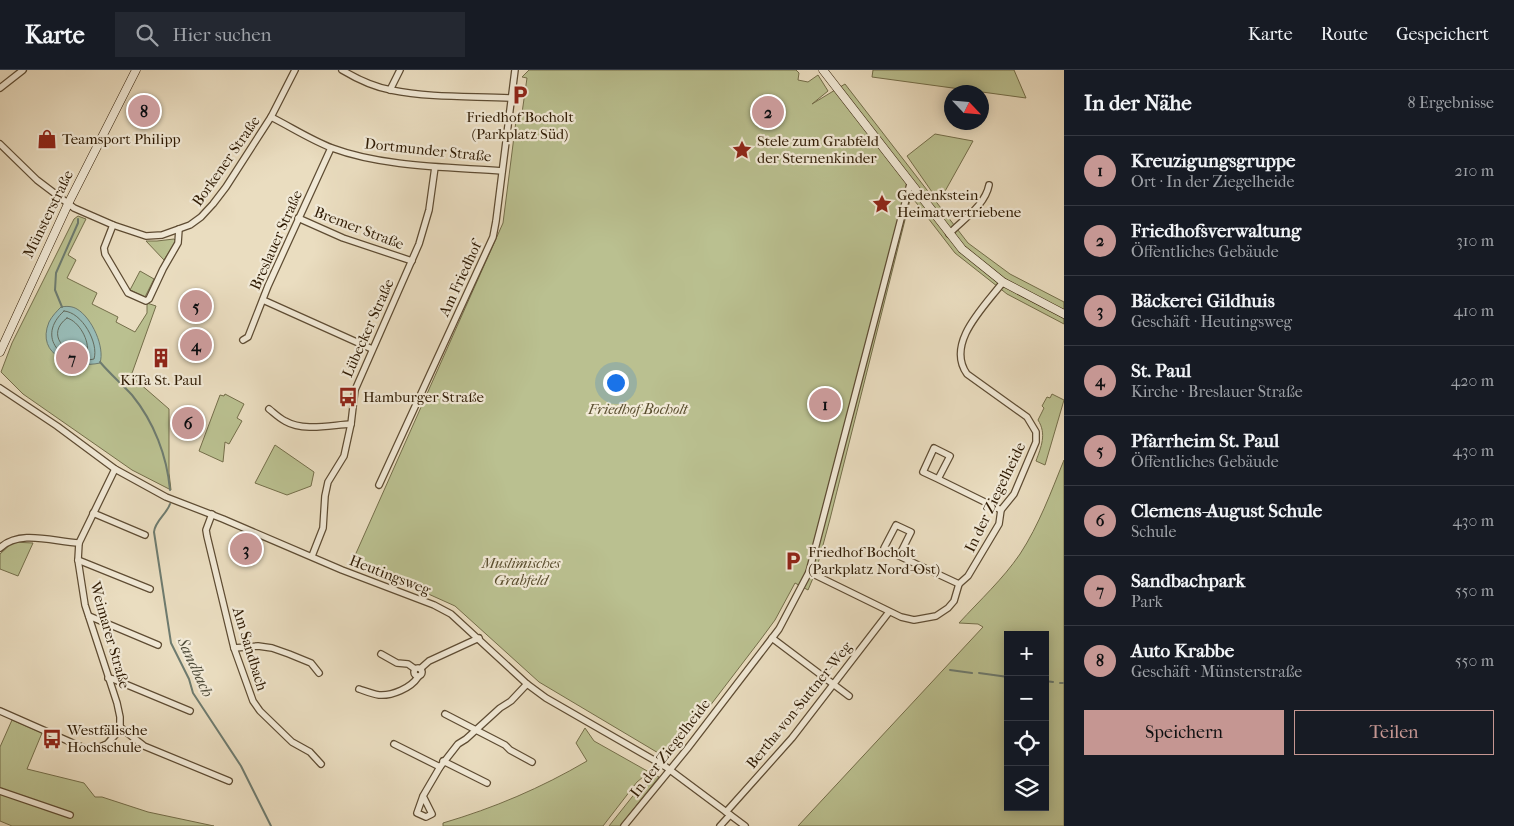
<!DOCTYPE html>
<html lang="de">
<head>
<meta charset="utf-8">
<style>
  :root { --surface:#171b24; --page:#242831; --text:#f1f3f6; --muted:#9ea1a6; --line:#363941; --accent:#c59692 }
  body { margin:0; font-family:"IM FELL French Canon",serif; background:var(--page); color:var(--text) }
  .controls { position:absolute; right:15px; bottom:15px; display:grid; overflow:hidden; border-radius:0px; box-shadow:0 2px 12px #0003 }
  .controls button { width:45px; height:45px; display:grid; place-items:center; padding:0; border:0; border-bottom:1px solid var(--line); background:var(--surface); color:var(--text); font:25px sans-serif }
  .compass { position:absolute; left:944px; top:15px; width:45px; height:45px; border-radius:50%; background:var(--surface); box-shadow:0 2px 12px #0003; rotate:116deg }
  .you { position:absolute; left:615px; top:312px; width:18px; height:18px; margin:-12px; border:4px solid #fff; border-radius:50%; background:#1a73e8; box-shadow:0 0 0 8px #1a73e833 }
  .badge { display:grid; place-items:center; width:32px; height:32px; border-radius:50%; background:var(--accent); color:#111; font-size:16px; font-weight:700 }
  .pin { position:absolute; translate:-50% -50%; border:2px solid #fff; box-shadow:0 1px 5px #0006 }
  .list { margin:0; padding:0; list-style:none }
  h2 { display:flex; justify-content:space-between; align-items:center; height:65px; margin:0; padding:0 20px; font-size:21px }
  h2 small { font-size:16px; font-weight:400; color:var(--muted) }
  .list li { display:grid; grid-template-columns:32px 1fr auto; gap:15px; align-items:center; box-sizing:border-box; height:70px; padding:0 20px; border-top:1px solid var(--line) }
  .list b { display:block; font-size:19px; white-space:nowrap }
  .list p { margin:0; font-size:16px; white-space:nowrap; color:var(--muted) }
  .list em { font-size:16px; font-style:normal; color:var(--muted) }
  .actions { display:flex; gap:10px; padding:15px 20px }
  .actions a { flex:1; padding:11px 0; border:1px solid var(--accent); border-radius:0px; text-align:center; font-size:18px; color:var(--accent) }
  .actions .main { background:var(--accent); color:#111 }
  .icon { flex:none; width:28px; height:28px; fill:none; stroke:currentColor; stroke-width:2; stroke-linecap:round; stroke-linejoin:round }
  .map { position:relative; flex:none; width:1064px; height:756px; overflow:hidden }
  header { display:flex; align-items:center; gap:30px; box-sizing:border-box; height:70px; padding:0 25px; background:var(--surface); border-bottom:1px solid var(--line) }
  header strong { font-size:24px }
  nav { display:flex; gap:28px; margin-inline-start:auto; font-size:18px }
  .search { width:350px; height:45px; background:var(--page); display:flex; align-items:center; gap:12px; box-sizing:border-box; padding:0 18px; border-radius:0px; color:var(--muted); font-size:19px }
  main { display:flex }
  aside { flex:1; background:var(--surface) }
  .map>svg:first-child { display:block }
</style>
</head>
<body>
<header>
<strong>Karte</strong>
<div class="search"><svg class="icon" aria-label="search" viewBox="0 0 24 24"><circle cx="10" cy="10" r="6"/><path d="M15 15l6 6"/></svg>Hier suchen</div>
<nav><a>Karte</a><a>Route</a><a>Gespeichert</a></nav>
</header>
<main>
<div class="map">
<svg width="1064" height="756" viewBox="0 0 1064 756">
  <rect width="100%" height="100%" fill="#eaddc0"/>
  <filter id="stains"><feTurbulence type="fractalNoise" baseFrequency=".004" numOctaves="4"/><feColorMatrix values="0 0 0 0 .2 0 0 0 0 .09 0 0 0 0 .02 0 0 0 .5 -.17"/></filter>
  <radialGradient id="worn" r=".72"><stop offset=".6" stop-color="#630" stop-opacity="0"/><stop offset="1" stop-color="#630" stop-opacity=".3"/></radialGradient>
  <!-- green -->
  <g fill="#bac090" stroke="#746e4a" fill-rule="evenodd">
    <polygon points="529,0 796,0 799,3 798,10 808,12 818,5 828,21 812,34 845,14 968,173 1010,204 1064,232 1064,254 1007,224 955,183 911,126 830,449 816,501 808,520 795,513 775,550 761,569 674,683 665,687 539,612 455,536 353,490 503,153 517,43 522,43 527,8 522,7"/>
    <polygon points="873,0 1014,0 1026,28 872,7"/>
    <polygon points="935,64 973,71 939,132 907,86"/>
    <polygon points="78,146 86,149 68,185 76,190 67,208 97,223 92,234 118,247 116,252 135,262 147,243 147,233 156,236 131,306 169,339 169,403 171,420 132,400 23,324 1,302 12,273 74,149"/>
    <polygon points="174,169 176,171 164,190 146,171 157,171"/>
    <polygon points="140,201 154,209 145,227 130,220"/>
    <polygon points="225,324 244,334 237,348 242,351 229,374 225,372 223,392 199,381 220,325 224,326"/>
    <path d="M 1052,324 L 1064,330 L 1045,395 L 1036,391 C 1041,377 1047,364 1038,350 L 1044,338 L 1042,336 L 1047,327 L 1050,328 Z"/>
    <polygon points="275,375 314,402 311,416 287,425 255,413"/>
    <path d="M 1064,390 L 1064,756 L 798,756 L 983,557 L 978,554 L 959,553 C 980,530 1003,509 1020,484 C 1039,455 1051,422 1064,390 ZM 1008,565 L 1045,565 L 1045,737 L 1008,737 Z"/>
    <polygon points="13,472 33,473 18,506 0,499 0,484"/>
    <polygon points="12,650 42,663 27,699 84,713 95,727 102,727 148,742 214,756 12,756 0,751 0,677"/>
    <path d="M 585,658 L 594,671 L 649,702 L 637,712 L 603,756 L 443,756 L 443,753 C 494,738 541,718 587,691 L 576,673 Z"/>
    <polygon points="657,706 659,707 620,756 609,756 636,722"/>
  </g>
  <!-- water -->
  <path fill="#98bbb6" stroke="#6e7b6f" d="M 61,237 C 66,236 72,236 77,239 C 92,248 105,277 100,293 C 74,299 35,286 49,252 C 52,246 57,241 61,237 Z"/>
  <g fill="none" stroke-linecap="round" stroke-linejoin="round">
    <!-- shore -->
    <g stroke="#646b5d" stroke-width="1">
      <path d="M 64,241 C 82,242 99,273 94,289 C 62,296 35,267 64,241 Z"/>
      <path d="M 67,248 C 79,251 90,271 87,283 C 65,286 45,264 67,248 Z"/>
    </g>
    <!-- stream -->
    <g stroke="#6e7b6f" stroke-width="2">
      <polyline points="62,237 55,220 56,203 78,153 78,149"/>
      <path d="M 100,292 C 110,304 122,314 132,325 C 154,352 167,386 170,420"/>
      <path d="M 170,434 C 166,445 155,451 154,462 L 171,573 L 189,609 L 193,623 L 241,696 L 271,756"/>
      <polyline points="950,600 972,603"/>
      <polyline points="979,603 1008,607"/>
      <polyline points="1045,611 1053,612"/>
      <polyline points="1060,613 1064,613"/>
    </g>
    <defs>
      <g id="street">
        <path d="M 342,0 C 357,9 374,17 391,20 C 430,28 472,26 511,28"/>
        <polyline points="0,18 23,0"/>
        <polyline points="390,20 400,0"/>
        <path d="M 271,47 C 291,57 311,70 332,78 C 383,97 448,97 502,101"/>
        <polyline points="0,74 37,110 74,138 113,155 146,166 162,165 190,155 201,147 213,134 226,117 271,47 295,0"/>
        <polyline points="298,148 343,168 412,191"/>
        <polyline points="113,155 104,178 105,184 128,223 146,231 149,229 163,199 178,173 179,159"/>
        <path d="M 949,164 C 962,150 985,136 989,115"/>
        <polyline points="263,230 372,279"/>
        <polyline points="243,270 248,267 268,216 331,78"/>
        <polyline points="0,318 57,356 115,399 166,427 223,449 342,500 434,535 451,544 527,614 546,628 666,697 745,756"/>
        <path d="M 269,339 C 274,343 279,348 285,351 C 304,362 331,355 351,354"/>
        <polyline points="938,409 923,402 934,378 950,386 938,409 1001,440"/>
        <polyline points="379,415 493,167 496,151 515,0"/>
        <polyline points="93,443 145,465"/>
        <polyline points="212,444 206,460 207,466 234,578 253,631 260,641 292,672 310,682 321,694"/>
        <path d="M 0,478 C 20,459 54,472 79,473"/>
        <polyline points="312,486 323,458 325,426 328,412 344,386 351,354 355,320 419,174 429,140 435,97"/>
        <polyline points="899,486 884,478 896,455 911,462 899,486 959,514"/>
        <polyline points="78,490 150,519"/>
        <path d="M 809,502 L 901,547 L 914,550 L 936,546 L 948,538 L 954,531 L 959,514 L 968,506 L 999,454 L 1001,440 L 1014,424 L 1036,372 L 1036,362 L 1027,347 L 967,304 C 945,273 985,236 1003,212"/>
        <polyline points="89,546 158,575"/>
        <polyline points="772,568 849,626"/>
        <polyline points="234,578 258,576 272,578 289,584 311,593 319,603"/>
        <polyline points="381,584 397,593 408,594 415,599"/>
        <circle cx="418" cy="602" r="4"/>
        <polyline points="420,599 429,591 479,568"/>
        <polyline points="108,608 113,609 190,641"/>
        <path d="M 359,619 C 365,621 372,624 379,625 C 392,626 411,618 418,607"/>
        <polyline points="0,641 84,678 90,679 100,677 107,674 117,663 120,657 120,647 117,633 85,535 78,490 79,473 115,399"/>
        <polyline points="445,644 505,675 510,680 532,692"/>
        <polyline points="120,657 144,676 229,711"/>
        <polyline points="394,674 440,697"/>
        <polyline points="443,691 487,713"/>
        <polyline points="0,721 70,745"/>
        <polyline points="423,726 432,744 426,747 417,743 423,726 440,697 458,674 466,669 500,638 511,631 527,614"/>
        <polyline points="726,742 792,668 889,542"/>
        <polyline points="624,756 687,679 779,559 809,502 910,114"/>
        <polyline points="720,756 730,745"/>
      </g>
      <g id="secondary">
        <polyline points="823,0 962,179 1003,212 1064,244"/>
        <polyline points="0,282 68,134 136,0"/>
      </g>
    </defs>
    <!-- street casing -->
    <use href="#street" stroke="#5e4c33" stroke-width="8"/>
    <!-- secondary casing -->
    <use href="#secondary" stroke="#2f1b04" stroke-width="9"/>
    <!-- street -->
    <use href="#street" stroke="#f1e9d6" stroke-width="5.5"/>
    <!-- secondary -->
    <use href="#secondary" stroke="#f1e9d6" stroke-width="8"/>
  </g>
  <!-- icons -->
  <defs>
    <symbol id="parking-bare" viewBox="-9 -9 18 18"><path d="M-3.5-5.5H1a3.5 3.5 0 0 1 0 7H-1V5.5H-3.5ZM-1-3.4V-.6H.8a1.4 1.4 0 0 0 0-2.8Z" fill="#8f2418" stroke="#f1e9d6" stroke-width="2.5" paint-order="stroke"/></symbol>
    <symbol id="shop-bare" viewBox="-9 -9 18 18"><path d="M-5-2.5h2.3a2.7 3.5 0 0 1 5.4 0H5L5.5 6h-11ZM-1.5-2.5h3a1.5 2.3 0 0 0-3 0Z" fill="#8f2418" stroke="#f1e9d6" stroke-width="2.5" paint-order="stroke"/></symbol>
    <symbol id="sight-bare" viewBox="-9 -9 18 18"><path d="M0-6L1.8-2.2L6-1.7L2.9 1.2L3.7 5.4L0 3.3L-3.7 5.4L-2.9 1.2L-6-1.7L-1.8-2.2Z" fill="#8f2418" stroke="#f1e9d6" stroke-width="2.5" paint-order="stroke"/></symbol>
    <symbol id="building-bare" viewBox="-9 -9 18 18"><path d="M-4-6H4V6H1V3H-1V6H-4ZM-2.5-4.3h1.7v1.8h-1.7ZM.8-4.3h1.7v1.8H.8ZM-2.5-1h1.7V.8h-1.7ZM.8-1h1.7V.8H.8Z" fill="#8f2418" stroke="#f1e9d6" stroke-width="2.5" paint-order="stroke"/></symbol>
    <symbol id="bus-bare" viewBox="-9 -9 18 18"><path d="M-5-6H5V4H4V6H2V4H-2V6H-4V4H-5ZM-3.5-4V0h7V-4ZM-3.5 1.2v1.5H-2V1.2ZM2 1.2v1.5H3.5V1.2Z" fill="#8f2418" stroke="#f1e9d6" stroke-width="2.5" paint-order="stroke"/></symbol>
  </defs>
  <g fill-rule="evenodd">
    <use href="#parking-bare" x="506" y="11" width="28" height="28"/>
    <use href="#shop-bare" x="33" y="55" width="28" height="28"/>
    <use href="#sight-bare" x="728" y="66" width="28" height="28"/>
    <use href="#sight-bare" x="868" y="120" width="28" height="28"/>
    <use href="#building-bare" x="147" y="274" width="28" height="28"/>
    <use href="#bus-bare" x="334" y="313" width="28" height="28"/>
    <use href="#parking-bare" x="779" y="477" width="28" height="28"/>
    <use href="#bus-bare" x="38" y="655" width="28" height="28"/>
  </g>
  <g text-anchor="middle" stroke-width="4.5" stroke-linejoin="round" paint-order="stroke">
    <!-- poi labels -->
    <g font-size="15" fill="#2f1b04" stroke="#f1e9d6" text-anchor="start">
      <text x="520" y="52" text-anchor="middle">Friedhof Bocholt<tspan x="520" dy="17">(Parkplatz Süd)</tspan></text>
      <text x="62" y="74">Teamsport Philipp</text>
      <text x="757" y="76">Stele zum Grabfeld<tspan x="757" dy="17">der Sternenkinder</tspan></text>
      <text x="897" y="130">Gedenkstein<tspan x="897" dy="17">Heimatvertriebene</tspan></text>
      <text x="161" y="315" text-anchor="middle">KiTa St. Paul</text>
      <text x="363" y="332">Hamburger Straße</text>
      <text x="808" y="487">Friedhof Bocholt<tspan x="808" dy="17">(Parkplatz Nord-Ost)</tspan></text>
      <text x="67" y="665">Westfälische<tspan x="67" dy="17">Hochschule</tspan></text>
    </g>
    <!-- street labels -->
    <g font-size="15" fill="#2f1b04" stroke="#f1e9d6">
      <text transform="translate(428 80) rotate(6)" y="5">Dortmunder Straße</text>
      <text transform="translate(226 91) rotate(-55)" y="5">Borkener Straße</text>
      <text transform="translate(48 144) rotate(-64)" y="5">Münsterstraße</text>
      <text transform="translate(359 158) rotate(21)" y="5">Bremer Straße</text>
      <text transform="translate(276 170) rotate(-66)" y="5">Breslauer Straße</text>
      <text transform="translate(460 209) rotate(-65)" y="5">Am Friedhof</text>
      <text transform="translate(368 258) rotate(-66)" y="5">Lübecker Straße</text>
      <text transform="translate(995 427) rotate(-64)" y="5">In der Ziegelheide</text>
      <text transform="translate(390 505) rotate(21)" y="5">Heutingsweg</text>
      <text transform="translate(110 565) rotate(74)" y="5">Weimarer Straße</text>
      <text transform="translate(250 579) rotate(73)" y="5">Am Sandbach</text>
      <text transform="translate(799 635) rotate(-51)" y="5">Bertha-von-Suttner-Weg</text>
      <text transform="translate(670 678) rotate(-52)" y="5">In der Ziegelheide</text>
    </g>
    <!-- park labels -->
    <g font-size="15" font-style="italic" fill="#594d2e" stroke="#f1e9d6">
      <text x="638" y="344">Friedhof Bocholt</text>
      <text x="521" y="498">Muslimisches<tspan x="521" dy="17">Grabfeld</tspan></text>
    </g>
    <!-- water labels -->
    <g font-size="16" font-style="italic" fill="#4e4b39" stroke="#f1e9d6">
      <text transform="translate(196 597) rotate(65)" y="6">Sandbach</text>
    </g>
  </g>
  <rect width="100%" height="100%" filter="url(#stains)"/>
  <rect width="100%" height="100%" fill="url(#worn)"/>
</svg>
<div class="controls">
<button>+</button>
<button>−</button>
<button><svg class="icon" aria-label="locate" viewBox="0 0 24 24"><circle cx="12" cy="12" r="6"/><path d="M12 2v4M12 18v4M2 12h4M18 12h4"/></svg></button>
<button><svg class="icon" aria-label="layers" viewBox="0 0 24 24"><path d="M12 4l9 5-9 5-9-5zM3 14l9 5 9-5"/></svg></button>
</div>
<svg class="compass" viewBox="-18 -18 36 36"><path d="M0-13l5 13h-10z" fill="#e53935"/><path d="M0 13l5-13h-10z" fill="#9ea1a6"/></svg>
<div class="you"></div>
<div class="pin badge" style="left:825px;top:334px">1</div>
<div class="pin badge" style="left:768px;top:42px">2</div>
<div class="pin badge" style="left:246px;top:479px">3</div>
<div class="pin badge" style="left:196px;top:275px">4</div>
<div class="pin badge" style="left:196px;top:236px">5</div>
<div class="pin badge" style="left:188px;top:353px">6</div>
<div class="pin badge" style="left:72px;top:288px">7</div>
<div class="pin badge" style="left:144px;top:41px">8</div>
</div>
<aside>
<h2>In der Nähe<small>8 Ergebnisse</small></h2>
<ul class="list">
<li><span class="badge">1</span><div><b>Kreuzigungsgruppe</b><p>Ort · In der Ziegelheide</p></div><em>210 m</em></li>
<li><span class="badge">2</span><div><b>Friedhofsverwaltung</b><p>Öffentliches Gebäude</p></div><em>310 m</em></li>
<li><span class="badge">3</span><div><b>Bäckerei Gildhuis</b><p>Geschäft · Heutingsweg</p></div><em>410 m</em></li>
<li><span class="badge">4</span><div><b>St. Paul</b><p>Kirche · Breslauer Straße</p></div><em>420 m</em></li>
<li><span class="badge">5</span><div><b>Pfarrheim St. Paul</b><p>Öffentliches Gebäude</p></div><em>430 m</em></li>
<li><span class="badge">6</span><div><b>Clemens-August Schule</b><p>Schule</p></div><em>430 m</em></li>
<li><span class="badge">7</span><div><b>Sandbachpark</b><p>Park</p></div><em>550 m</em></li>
<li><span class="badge">8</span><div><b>Auto Krabbe</b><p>Geschäft · Münsterstraße</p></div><em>550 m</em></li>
</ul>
<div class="actions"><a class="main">Speichern</a><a>Teilen</a></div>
</aside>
</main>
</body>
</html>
